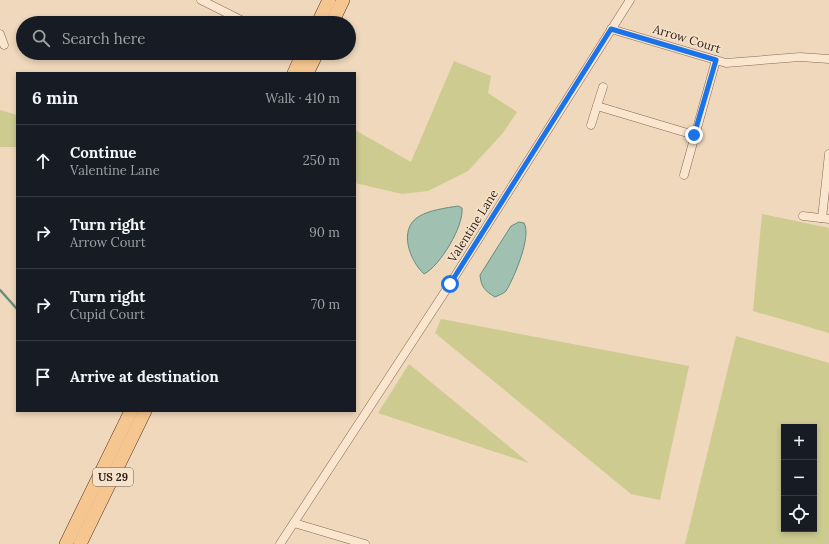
<!DOCTYPE html>
<html lang="en">
<head>
<meta charset="utf-8">
<style>
  :root { --surface:#171b24; --page:#20242c; --text:#f1f3f6; --muted:#9ea1a6; --line:#363941 }
  body { margin:0; font-family:Lora,serif; background:var(--page); color:var(--text) }
  .controls { position:absolute; right:12px; bottom:12px; display:grid; overflow:hidden; border-radius:0px; box-shadow:0 2px 6px #0003 }
  .controls button { width:36px; height:36px; display:grid; place-items:center; padding:0; border:0; border-bottom:1px solid var(--line); background:var(--surface); color:var(--text); font:20px sans-serif }
  .stop { position:absolute; width:12px; height:12px; margin:-9px; border:3px solid #1a73e8; border-radius:50%; background:#fff }
  .stop.end { background:#1a73e8; border-color:#fff; box-shadow:0 1px 4px #0008 }
  .list { margin:0; padding:0; list-style:none }
  h2 { display:flex; justify-content:space-between; align-items:center; height:52px; margin:0; padding:0 16px; font-size:17px }
  h2 small { font-size:13px; font-weight:400; color:var(--muted) }
  .list li { display:grid; grid-template-columns:26px 1fr auto; gap:12px; align-items:center; box-sizing:border-box; height:72px; padding:0 16px; border-top:1px solid var(--line) }
  .list b { display:block; font-size:15px; white-space:nowrap }
  .list p { margin:0; font-size:13px; white-space:nowrap; color:var(--muted) }
  .list em { font-size:13px; font-style:normal; color:var(--muted) }
  .icon { flex:none; width:22px; height:22px; fill:none; stroke:currentColor; stroke-width:2; stroke-linecap:round; stroke-linejoin:round }
  .map { position:relative; flex:none; width:829px; height:544px; overflow:hidden }
  .search { position:absolute; background:var(--surface); box-shadow:0 2px 6px #0003; left:16px; top:16px; width:340px; height:44px; display:flex; align-items:center; gap:10px; box-sizing:border-box; padding:0 14px; border-radius:22px; color:var(--muted); font-size:15px }
  .panel { position:absolute; background:var(--surface); box-shadow:0 2px 6px #0003; left:16px; top:72px; width:340px; height:340px; border-radius:0px }
  .map>svg:first-child { display:block }
</style>
</head>
<body>
<div class="map">
<svg width="829" height="544" viewBox="0 0 829 544">
  <rect width="100%" height="100%" fill="#efd8bb"/>
  <!-- green -->
  <g fill="#cdcb90" fill-rule="evenodd">
    <polygon points="454,61 491,76 488,93 517,112 503,133 468,171 428,191 402,194 355,183 355,130 411,162"/>
    <polygon points="0,110 17,115 17,147 0,147"/>
    <polygon points="762,214 829,228 829,333 753,311"/>
    <polygon points="441,319 689,366 660,500 631,494 435,333"/>
    <path d="M 736,336 L 829,363 L 829,544 L 685,544 ZM 784,427 L 814,427 L 814,529 L 784,529 Z"/>
    <polygon points="409,364 529,463 378,413"/>
  </g>
  <!-- water -->
  <g fill="#a0c0b2" stroke="#678d7e">
    <path d="M 458,206 L 462,208 C 464,226 440,266 424,274 C 410,261 398,230 418,217 C 429,210 446,208 458,206 Z"/>
    <path d="M 519,222 L 524,223 C 532,236 514,278 506,291 C 503,294 499,295 495,297 C 485,291 481,287 480,275 L 511,226 Z"/>
  </g>
  <g fill="none" stroke-linecap="round" stroke-linejoin="round">
    <!-- stream -->
    <polyline stroke="#678d7e" stroke-width="2.5" points="0,290 17,309"/>
    <defs>
      <g id="minor">
        <polyline points="201,0 247,23"/>
        <polyline points="611,29 726,63 800,57 829,59"/>
        <polyline points="0,34 4,45"/>
        <polyline points="597,106 694,135"/>
        <polyline points="591,125 603,87"/>
        <polyline points="684,175 716,60"/>
        <polyline points="803,216 829,219"/>
        <polyline points="822,218 829,154"/>
        <polyline points="294,523 365,544"/>
        <polyline points="280,544 450,284 630,0"/>
      </g>
      <g id="primary">
        <polyline points="318,23 329,0"/>
        <polyline points="332,23 343,0"/>
        <polyline points="294,73 303,53"/>
        <polyline points="307,73 317,53"/>
        <polyline points="66,544 131,411"/>
        <polyline points="80,544 145,411"/>
      </g>
    </defs>
    <!-- minor casing -->
    <use href="#minor" stroke="#876855" stroke-width="9"/>
    <!-- primary casing -->
    <use href="#primary" stroke="#54372a" stroke-width="14"/>
    <!-- minor -->
    <use href="#minor" stroke="#fae6cf" stroke-width="8"/>
    <!-- primary -->
    <use href="#primary" stroke="#f6c690" stroke-width="13"/>
  </g>
  <g fill="none" stroke-linecap="round" stroke-linejoin="round">
    <!-- route -->
    <polyline stroke="#1a73e8" stroke-width="5" points="450,284 611,29 716,60 694,135"/>
  </g>
  <g text-anchor="middle" stroke-width="3" stroke-linejoin="round" paint-order="stroke">
    <!-- shield labels -->
    <rect fill="#f6e3cb" stroke="#6f5d4f" stroke-width="1" x="93" y="468" width="40" height="18" rx="3"/>
    <g font-size="11" font-weight="bold" fill="#35231a">
      <text x="113" y="481">US 29</text>
    </g>
    <!-- street labels -->
    <g font-size="12" fill="#35231a" stroke="#f6e3cb">
      <text transform="translate(687 39) rotate(17)" y="4">Arrow Court</text>
      <text transform="translate(473 226) rotate(-58)" y="4">Valentine Lane</text>
    </g>
  </g>
</svg>
<div class="controls">
<button>+</button>
<button>−</button>
<button><svg class="icon" aria-label="locate" viewBox="0 0 24 24"><circle cx="12" cy="12" r="6"/><path d="M12 2v4M12 18v4M2 12h4M18 12h4"/></svg></button>
</div>
<div class="stop" style="left:450px;top:284px"></div>
<div class="stop end" style="left:694px;top:135px"></div>
<div class="search"><svg class="icon" aria-label="search" viewBox="0 0 24 24"><circle cx="10" cy="10" r="6"/><path d="M15 15l6 6"/></svg>Search here</div>
<section class="panel">
<h2>6 min<small>Walk · 410 m</small></h2>
<ul class="list">
<li><svg class="icon" aria-label="ahead" viewBox="0 0 24 24"><path d="M12 20V5M6 11l6-6 6 6"/></svg><div><b>Continue</b><p>Valentine Lane</p></div><em>250 m</em></li>
<li><svg class="icon" aria-label="right" viewBox="0 0 24 24"><path d="M7 20v-9h11M14 6l5 5-5 5"/></svg><div><b>Turn right</b><p>Arrow Court</p></div><em>90 m</em></li>
<li><svg class="icon" aria-label="right" viewBox="0 0 24 24"><path d="M7 20v-9h11M14 6l5 5-5 5"/></svg><div><b>Turn right</b><p>Cupid Court</p></div><em>70 m</em></li>
<li><svg class="icon" aria-label="arrive" viewBox="0 0 24 24"><path d="M6 21V4h12l-3 4 3 4H6"/></svg><div><b>Arrive at destination</b></div></li>
</ul>
</section>
</div>
</body>
</html>
